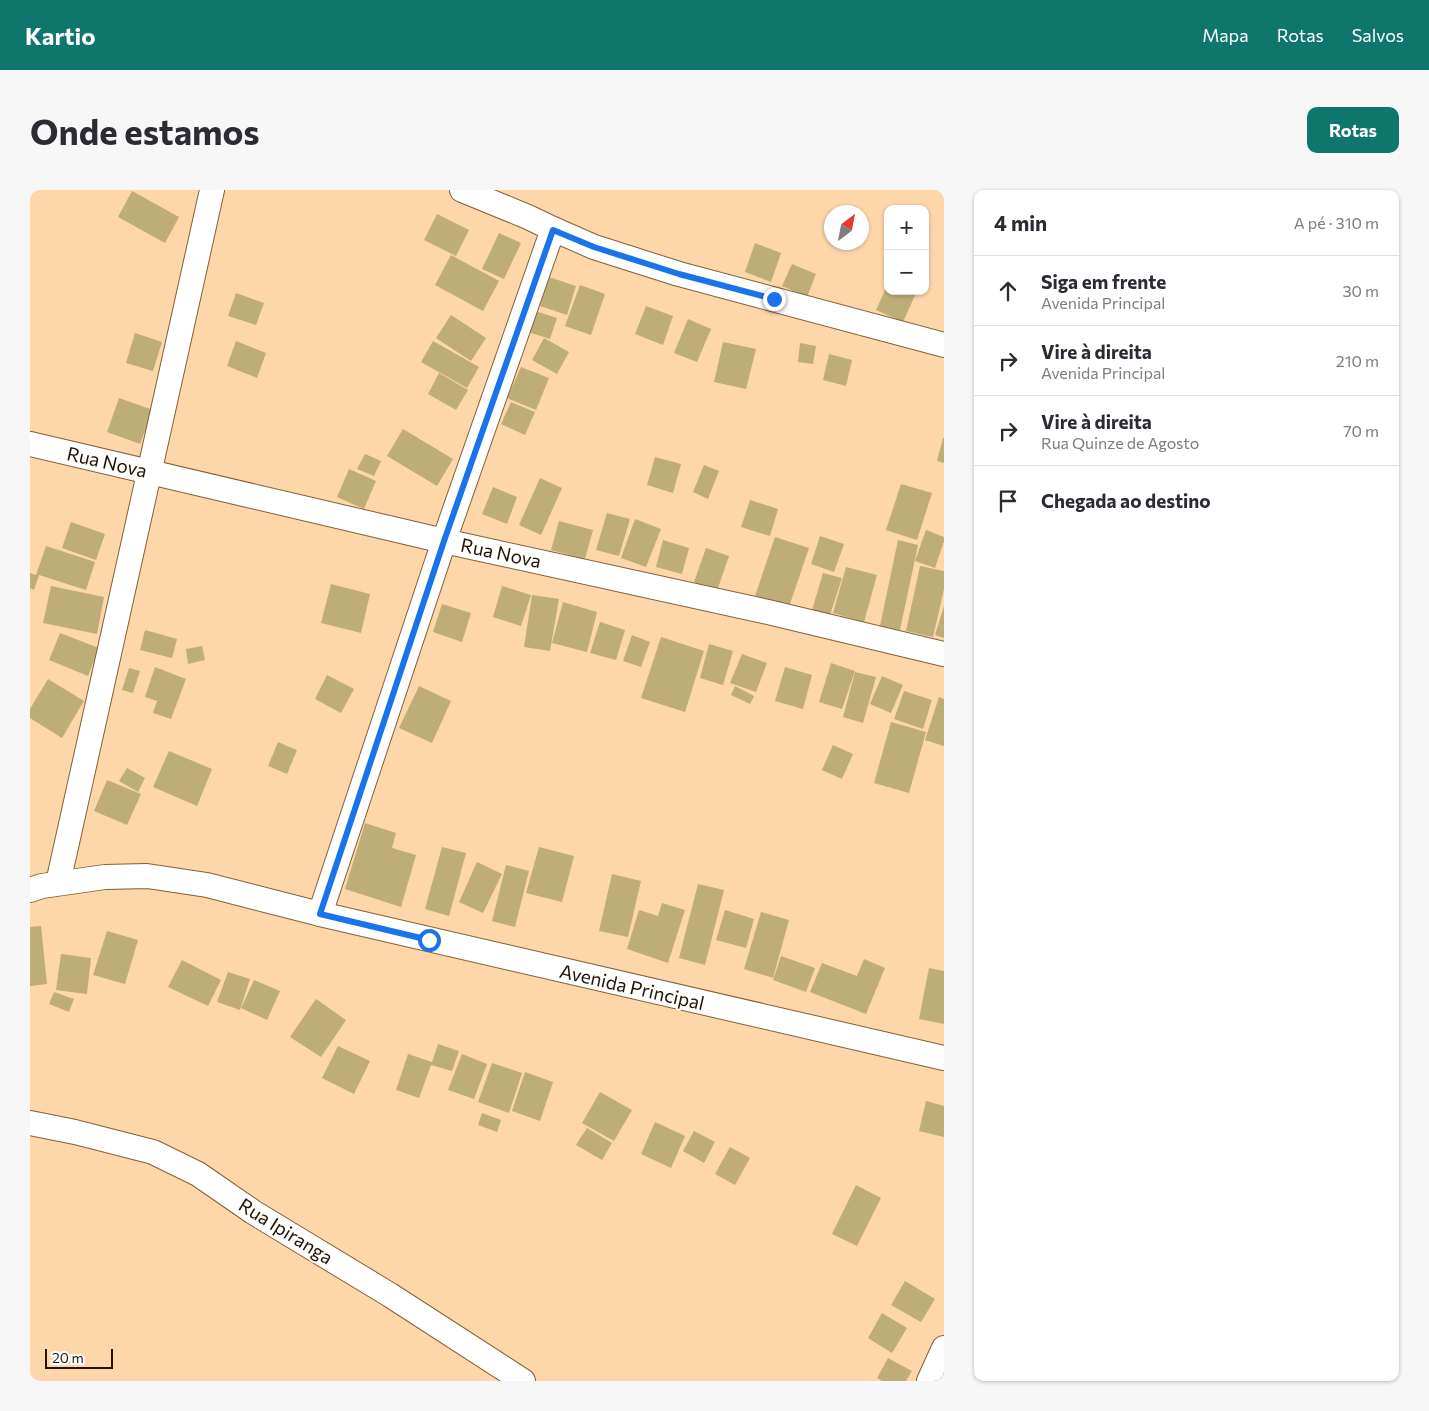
<!DOCTYPE html>
<html lang="pt">
<head>
<meta charset="utf-8">
<style>
  :root { --surface:#fff; --page:#f7f7f7; --text:#2b2b33; --muted:#7c7c81; --line:#e1e1e2; --accent:#0f766e }
  body { margin:0; font-family:Commissioner,sans-serif; background:var(--page); color:var(--text) }
  .controls { position:absolute; right:15px; top:15px; display:grid; overflow:hidden; border-radius:10px; box-shadow:0 1px 4px #0004 }
  .controls button { width:45px; height:45px; display:grid; place-items:center; padding:0; border:0; border-bottom:1px solid var(--line); background:var(--surface); color:var(--text); font:25px sans-serif }
  .compass { position:absolute; left:794px; top:15px; width:45px; height:45px; border-radius:50%; background:var(--surface); box-shadow:0 1px 4px #0004; rotate:32deg }
  .scale { position:absolute; left:15px; bottom:12px; width:68px; box-sizing:border-box; padding-left:5px; border:2px solid #211403; border-top:0; font-size:14px; line-height:18px; white-space:nowrap; color:#211403; -webkit-text-stroke:4px #fefefe; paint-order:stroke }
  .stop { position:absolute; width:15px; height:15px; margin:-11px; border:4px solid #1a73e8; border-radius:50%; background:#fff }
  .stop.end { background:#1a73e8; border-color:#fff; box-shadow:0 1px 5px #0008 }
  .list { margin:0; padding:0; list-style:none }
  h2 { display:flex; justify-content:space-between; align-items:center; height:65px; margin:0; padding:0 20px; font-size:21px }
  h2 small { font-size:16px; font-weight:400; color:var(--muted) }
  .list li { display:grid; grid-template-columns:32px 1fr auto; gap:15px; align-items:center; box-sizing:border-box; height:70px; padding:0 20px; border-top:1px solid var(--line) }
  .list b { display:block; font-size:19px; white-space:nowrap }
  .list p { margin:0; font-size:16px; white-space:nowrap; color:var(--muted) }
  .list em { font-size:16px; font-style:normal; color:var(--muted) }
  .icon { flex:none; width:28px; height:28px; fill:none; stroke:currentColor; stroke-width:2; stroke-linecap:round; stroke-linejoin:round }
  .map { position:relative; flex:none; width:914px; height:1191px; overflow:hidden; border-radius:10px }
  header { display:flex; align-items:center; gap:30px; box-sizing:border-box; height:70px; padding:0 25px; background:var(--accent); color:#fff }
  header strong { font-size:24px }
  nav { display:flex; gap:28px; margin-inline-start:auto; font-size:18px }
  .intro { display:flex; align-items:center; justify-content:space-between; box-sizing:border-box; height:120px; padding:0 30px }
  h1 { margin:0; font-size:35px }
  .button { padding:12px 22px; border-radius:10px; background:var(--accent); color:#fff; font-size:18px; font-weight:700 }
  main { display:flex; gap:30px; padding:0 30px }
  aside { flex:1; background:var(--surface); border-radius:10px; box-shadow:0 1px 4px #0004 }
  .map>svg:first-child { display:block }
</style>
</head>
<body>
<header>
<strong>Kartio</strong>
<nav><a>Mapa</a><a>Rotas</a><a>Salvos</a></nav>
</header>
<div class="intro"><h1>Onde estamos</h1><a class="button">Rotas</a></div>
<main>
<div class="map">
<svg width="914" height="1191" viewBox="0 0 914 1191">
  <rect width="100%" height="100%" fill="#fdd6a9"/>
  <!-- building -->
  <g fill="#bfad78">
    <polygon points="102,1 149,27 135,53 88,27"/>
    <polygon points="407,24 439,40 426,66 394,50"/>
    <polygon points="469,43 491,53 474,89 452,79"/>
    <polygon points="725,53 751,63 741,92 715,82"/>
    <polygon points="421,65 469,91 453,121 405,95"/>
    <polygon points="762,74 786,84 777,107 752,96"/>
    <polygon points="519,87 546,96 537,125 510,116"/>
    <polygon points="858,94 858,101 887,101 873,132 846,120"/>
    <polygon points="550,95 575,104 561,145 535,136"/>
    <polygon points="206,103 234,113 226,135 198,126"/>
    <polygon points="616,116 643,126 633,155 605,144"/>
    <polygon points="502,120 527,128 520,149 495,141"/>
    <polygon points="421,125 456,148 441,171 406,148"/>
    <polygon points="658,129 681,139 667,172 644,163"/>
    <polygon points="105,143 132,152 123,181 96,173"/>
    <polygon points="514,148 539,162 527,184 502,170"/>
    <polygon points="206,151 236,163 227,188 197,176"/>
    <polygon points="403,151 449,177 437,198 391,172"/>
    <polygon points="693,152 726,159 716,199 684,192"/>
    <polygon points="770,153 786,156 783,174 768,172"/>
    <polygon points="799,164 822,170 816,196 793,190"/>
    <polygon points="491,177 519,188 506,220 477,208"/>
    <polygon points="409,183 438,200 426,220 398,204"/>
    <polygon points="89,208 123,220 110,254 77,242"/>
    <polygon points="481,212 505,222 495,245 471,234"/>
    <polygon points="373,239 423,269 407,296 357,266"/>
    <polygon points="913,248 914,248 914,273 907,271"/>
    <polygon points="335,264 351,271 344,286 327,279"/>
    <polygon points="625,267 651,274 643,303 617,295"/>
    <polygon points="674,275 689,281 678,309 663,302"/>
    <polygon points="319,279 346,291 334,319 307,307"/>
    <polygon points="510,288 532,298 511,345 489,335"/>
    <polygon points="871,294 902,303 887,350 856,340"/>
    <polygon points="463,297 487,307 477,334 452,324"/>
    <polygon points="720,310 748,319 740,346 711,337"/>
    <polygon points="577,323 600,329 589,366 566,360"/>
    <polygon points="605,329 631,339 616,377 591,368"/>
    <polygon points="529,331 563,340 555,369 521,360"/>
    <polygon points="41,332 75,344 66,370 32,358"/>
    <polygon points="896,340 914,347 914,351 905,378 885,371"/>
    <polygon points="790,346 814,354 804,382 781,374"/>
    <polygon points="745,347 779,358 759,417 725,406"/>
    <polygon points="633,350 659,358 652,384 626,377"/>
    <polygon points="868,350 888,355 870,440 850,436"/>
    <polygon points="16,356 65,372 56,400 9,385 4,400 0,398 0,383 6,385"/>
    <polygon points="676,358 699,366 687,401 664,392"/>
    <polygon points="890,376 914,381 914,399 903,447 876,441"/>
    <polygon points="816,377 847,385 834,432 803,423"/>
    <polygon points="793,383 812,388 800,425 782,420"/>
    <polygon points="301,394 340,404 331,443 291,433"/>
    <polygon points="21,396 74,407 67,444 13,433"/>
    <polygon points="472,396 501,405 491,436 463,427"/>
    <polygon points="502,405 529,409 520,461 494,457"/>
    <polygon points="533,412 567,422 557,462 522,453"/>
    <polygon points="412,414 441,423 432,452 403,442"/>
    <polygon points="914,416 914,448 905,445"/>
    <polygon points="570,432 595,440 586,470 560,463"/>
    <polygon points="115,440 147,449 142,468 110,460"/>
    <polygon points="30,443 69,458 58,486 19,470"/>
    <polygon points="602,445 620,452 611,477 593,471"/>
    <polygon points="631,447 674,461 655,522 611,508"/>
    <polygon points="679,454 703,461 693,495 670,488"/>
    <polygon points="172,456 175,470 158,474 156,459"/>
    <polygon points="712,464 737,473 726,502 700,493"/>
    <polygon points="801,473 825,481 812,519 789,512"/>
    <polygon points="125,477 156,489 141,529 123,523 127,511 115,507"/>
    <polygon points="755,477 782,485 773,519 745,511"/>
    <polygon points="99,478 110,481 103,503 92,500"/>
    <polygon points="825,482 846,487 833,533 813,527"/>
    <polygon points="297,485 324,499 311,523 285,509"/>
    <polygon points="852,486 873,495 861,523 840,514"/>
    <polygon points="18,489 54,511 32,548 0,528 0,519"/>
    <polygon points="389,496 421,511 402,553 369,538"/>
    <polygon points="705,496 724,506 720,514 701,505"/>
    <polygon points="874,501 902,510 893,539 864,529"/>
    <polygon points="909,507 914,509 914,556 895,550"/>
    <polygon points="861,532 896,542 879,603 844,593"/>
    <polygon points="248,552 267,560 257,584 238,576"/>
    <polygon points="803,555 823,564 812,589 792,580"/>
    <polygon points="139,561 182,579 167,616 123,597"/>
    <polygon points="97,578 115,588 108,602 89,591"/>
    <polygon points="77,590 111,604 97,635 64,621"/>
    <polygon points="335,633 366,643 362,658 386,665 371,717 315,699"/>
    <polygon points="412,657 436,663 419,726 395,719"/>
    <polygon points="509,657 544,666 532,712 496,703"/>
    <polygon points="447,672 472,684 453,723 429,712"/>
    <polygon points="476,675 499,681 485,737 462,731"/>
    <polygon points="582,684 611,691 598,747 569,741"/>
    <polygon points="668,694 694,700 675,775 649,768"/>
    <polygon points="632,713 655,720 638,773 597,759 609,720 628,726"/>
    <polygon points="695,720 724,729 716,758 686,750"/>
    <polygon points="731,722 759,730 743,788 714,779"/>
    <polygon points="11,736 17,794 0,796 0,737"/>
    <polygon points="77,741 108,750 95,794 63,785"/>
    <polygon points="31,764 61,768 57,804 26,800"/>
    <polygon points="751,766 785,778 776,802 743,790"/>
    <polygon points="834,769 855,778 836,824 780,802 792,773 827,786"/>
    <polygon points="152,770 191,790 178,816 138,797"/>
    <polygon points="899,778 914,781 914,834 889,829"/>
    <polygon points="198,782 220,789 210,820 187,812"/>
    <polygon points="224,790 250,801 237,830 211,818"/>
    <polygon points="24,802 44,809 39,822 19,814"/>
    <polygon points="286,809 316,830 291,867 260,847"/>
    <polygon points="408,854 429,861 422,881 401,875 389,908 366,900 378,864 402,872"/>
    <polygon points="308,856 340,871 324,904 292,888"/>
    <polygon points="432,864 457,874 444,909 418,900"/>
    <polygon points="462,873 492,883 479,923 448,912"/>
    <polygon points="495,882 523,892 510,931 482,921"/>
    <polygon points="570,902 602,920 584,951 552,933"/>
    <polygon points="896,911 914,916 914,947 889,941"/>
    <polygon points="452,923 471,930 467,942 448,935"/>
    <polygon points="625,932 655,946 641,978 611,964"/>
    <polygon points="557,938 582,953 572,970 546,955"/>
    <polygon points="664,941 685,952 674,973 653,961"/>
    <polygon points="700,957 720,968 705,995 685,984"/>
    <polygon points="826,995 851,1008 827,1056 802,1044"/>
    <polygon points="875,1091 905,1109 891,1132 861,1115"/>
    <polygon points="852,1123 877,1138 862,1163 838,1148"/>
    <polygon points="858,1168 882,1181 876,1191 852,1191 847,1188"/>
  </g>
  <g fill="none" stroke-linecap="round" stroke-linejoin="round">
    <defs>
      <g id="minor">
        <polyline points="432,0 498,27 523,39 564,57 649,84 914,155"/>
        <polyline points="0,254 414,351 738,422 914,464"/>
        <polyline points="28,693 182,0"/>
        <polyline points="0,700 12,696 75,687 117,686 177,695 290,724 914,868"/>
        <polyline points="290,724 414,351 523,39"/>
        <polyline points="0,933 45,942 123,962 168,984 223,1022 360,1105 493,1191"/>
        <polyline points="899,1191 914,1158"/>
      </g>
    </defs>
    <!-- minor casing -->
    <use href="#minor" stroke="#836036" stroke-width="26"/>
    <!-- minor -->
    <use href="#minor" stroke="#fff" stroke-width="24"/>
  </g>
  <g fill="none" stroke-linecap="round" stroke-linejoin="round">
    <!-- route -->
    <polyline stroke="#1a73e8" stroke-width="6" points="399,750 290,724 414,351 523,40 564,57 649,84 744,109"/>
  </g>
  <g text-anchor="middle" stroke-width="4" stroke-linejoin="round" paint-order="stroke">
    <!-- street labels -->
    <g font-size="19" fill="#211403" stroke="#fefefe">
      <text transform="translate(77 272) rotate(13)" y="7">Rua Nova</text>
      <text transform="translate(471 363) rotate(12)" y="7">Rua Nova</text>
      <text transform="translate(602 797) rotate(13)" y="7">Avenida Principal</text>
      <text transform="translate(256 1041) rotate(32)" y="7">Rua Ipiranga</text>
    </g>
  </g>
</svg>
<div class="controls">
<button>+</button>
<button>−</button>
</div>
<svg class="compass" viewBox="-18 -18 36 36"><path d="M0-13l5 13h-10z" fill="#e53935"/><path d="M0 13l5-13h-10z" fill="#7c7c81"/></svg>
<div class="scale">20 m</div>
<div class="stop" style="left:399px;top:750px"></div>
<div class="stop end" style="left:744px;top:109px"></div>
</div>
<aside>
<h2>4 min<small>A pé · 310 m</small></h2>
<ul class="list">
<li><svg class="icon" aria-label="ahead" viewBox="0 0 24 24"><path d="M12 20V5M6 11l6-6 6 6"/></svg><div><b>Siga em frente</b><p>Avenida Principal</p></div><em>30 m</em></li>
<li><svg class="icon" aria-label="right" viewBox="0 0 24 24"><path d="M7 20v-9h11M14 6l5 5-5 5"/></svg><div><b>Vire à direita</b><p>Avenida Principal</p></div><em>210 m</em></li>
<li><svg class="icon" aria-label="right" viewBox="0 0 24 24"><path d="M7 20v-9h11M14 6l5 5-5 5"/></svg><div><b>Vire à direita</b><p>Rua Quinze de Agosto</p></div><em>70 m</em></li>
<li><svg class="icon" aria-label="arrive" viewBox="0 0 24 24"><path d="M6 21V4h12l-3 4 3 4H6"/></svg><div><b>Chegada ao destino</b></div></li>
</ul>
</aside>
</main>
</body>
</html>
